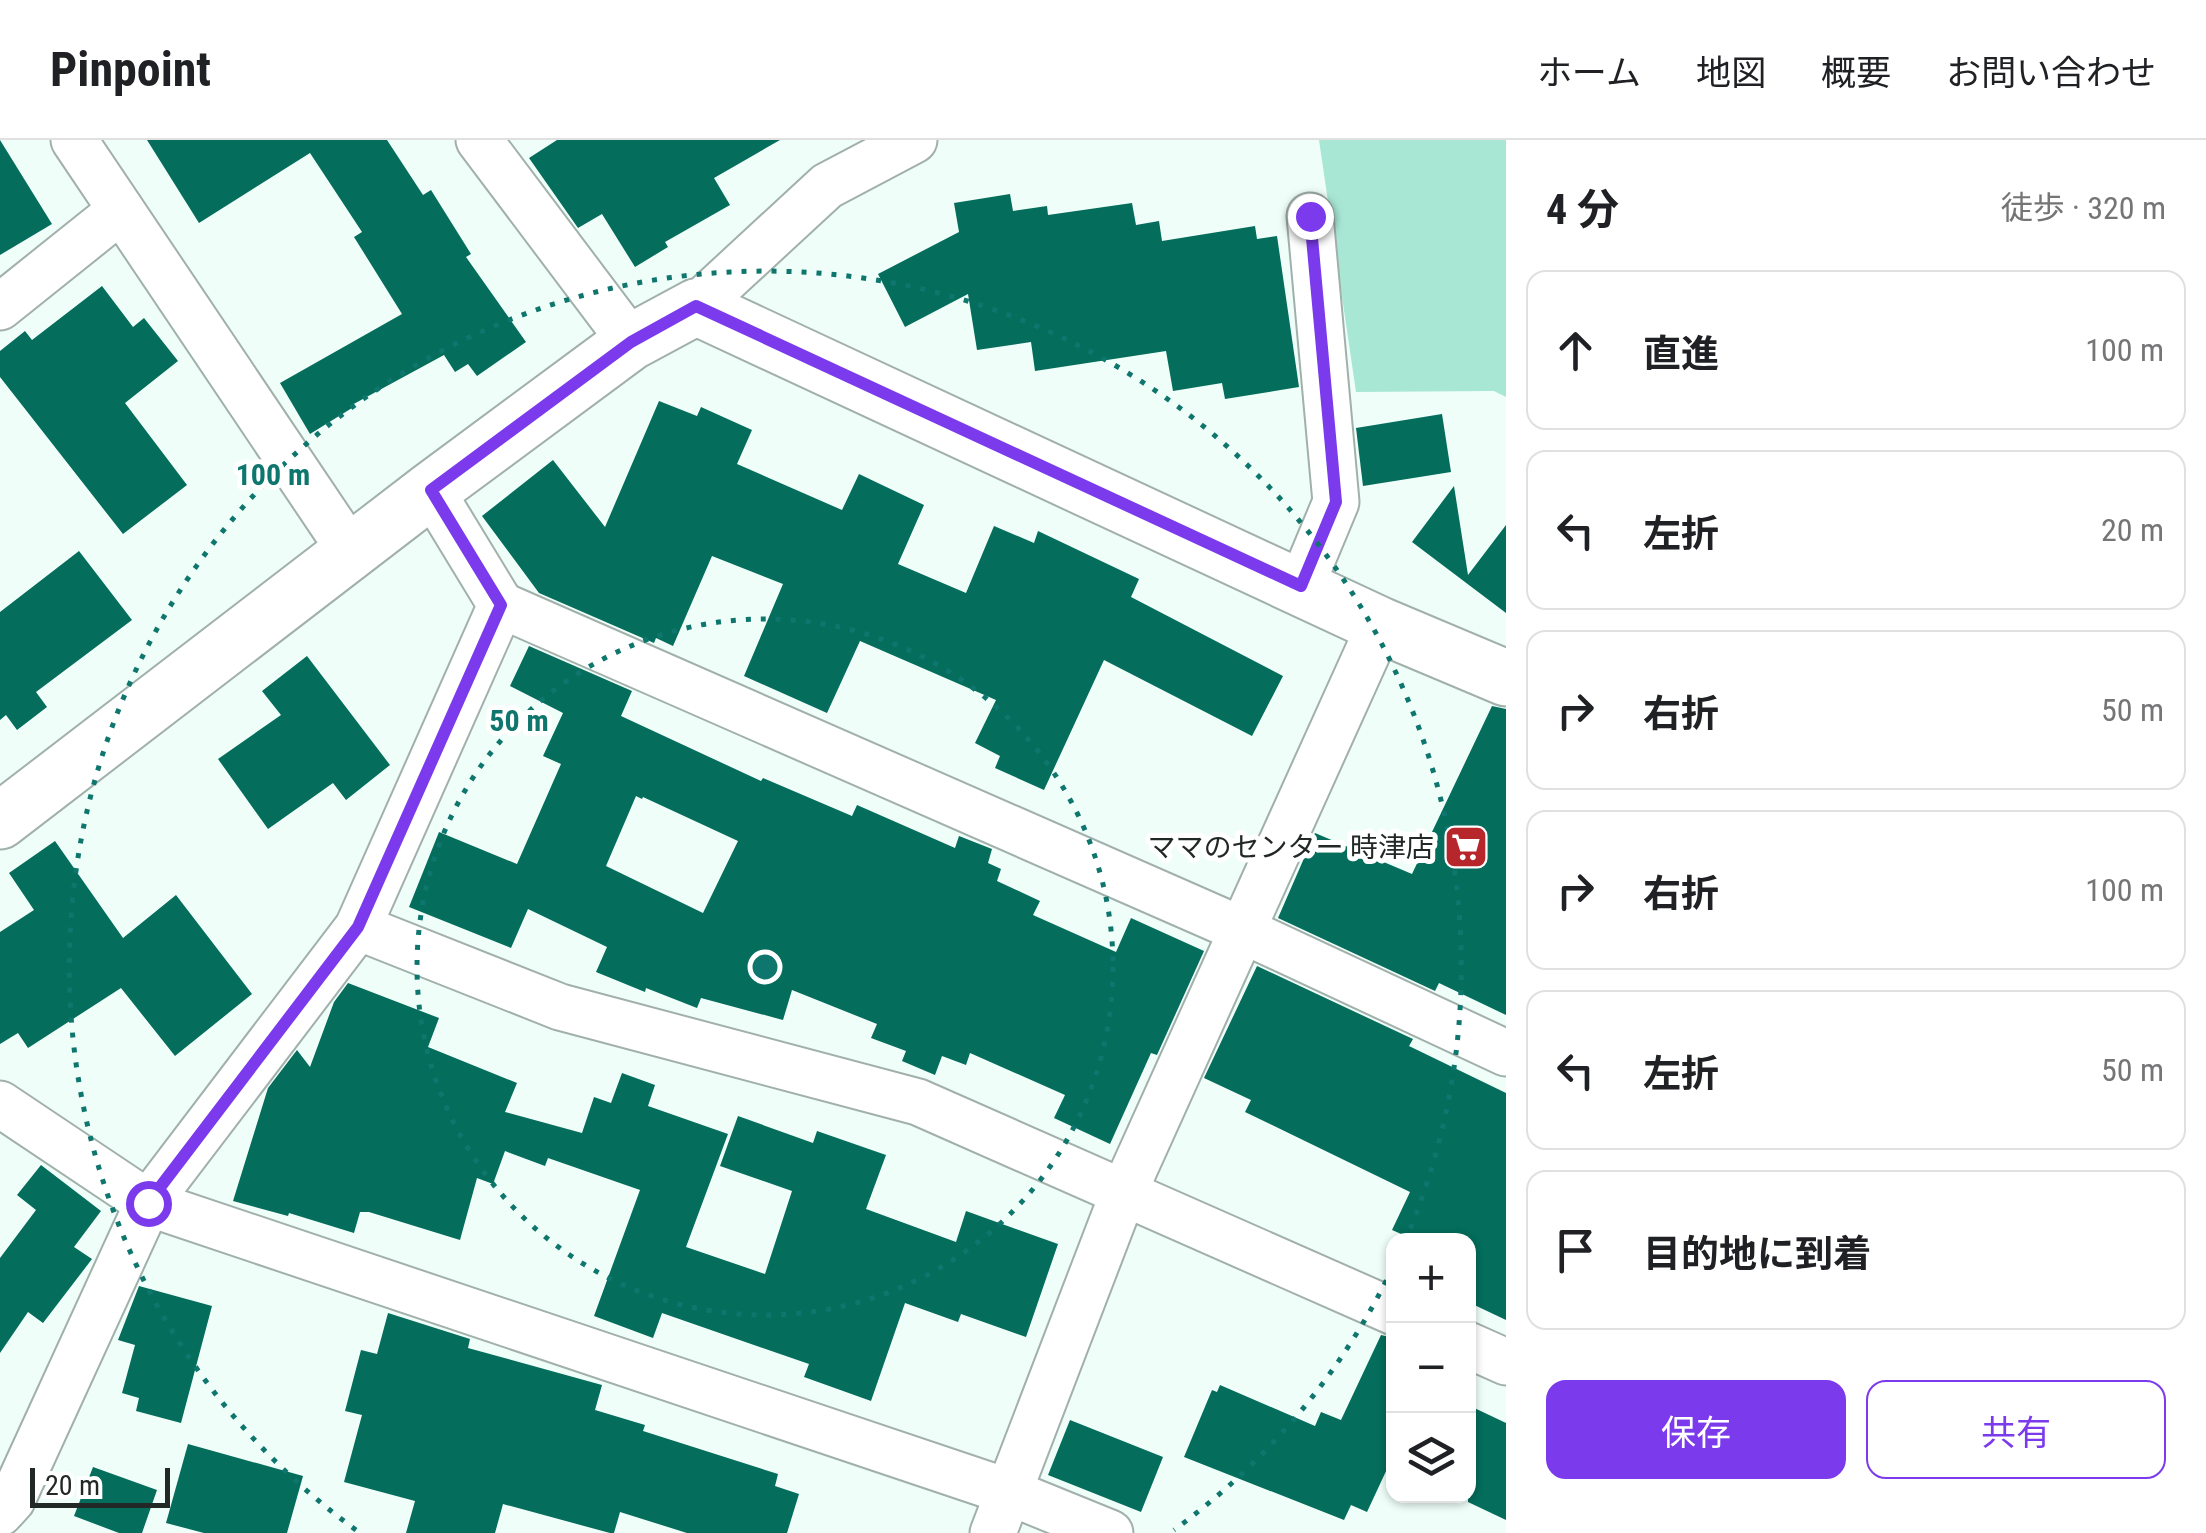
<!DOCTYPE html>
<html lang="ja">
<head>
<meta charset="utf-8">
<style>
  :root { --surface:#fff; --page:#f6f6f6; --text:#202124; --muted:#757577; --line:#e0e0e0; --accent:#7c3aed }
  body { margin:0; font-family:"Roboto Condensed","Noto Sans JP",sans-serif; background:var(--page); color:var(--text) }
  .controls { position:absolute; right:30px; bottom:30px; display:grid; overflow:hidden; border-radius:20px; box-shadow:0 2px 8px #0004 }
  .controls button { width:90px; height:90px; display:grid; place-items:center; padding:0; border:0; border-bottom:2px solid var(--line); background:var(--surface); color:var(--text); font:50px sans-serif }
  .scale { position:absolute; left:30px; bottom:25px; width:140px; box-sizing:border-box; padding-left:10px; border:5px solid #222826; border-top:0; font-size:28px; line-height:35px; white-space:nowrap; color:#222826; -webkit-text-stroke:8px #fff; paint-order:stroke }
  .stop { position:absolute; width:30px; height:30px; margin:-22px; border:8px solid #7c3aed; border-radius:50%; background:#fff }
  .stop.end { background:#7c3aed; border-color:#fff; box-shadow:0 2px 10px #0008 }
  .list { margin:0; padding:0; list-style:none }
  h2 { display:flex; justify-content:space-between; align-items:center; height:130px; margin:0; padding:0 40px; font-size:42px }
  h2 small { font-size:32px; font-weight:400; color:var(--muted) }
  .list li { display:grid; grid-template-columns:65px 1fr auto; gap:30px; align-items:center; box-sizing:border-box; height:160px; margin:0 20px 20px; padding:0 20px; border:2px solid var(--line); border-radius:20px }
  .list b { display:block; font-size:38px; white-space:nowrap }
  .list em { font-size:32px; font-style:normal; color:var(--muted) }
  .actions { display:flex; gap:20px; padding:30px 40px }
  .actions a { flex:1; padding:22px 0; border:2px solid var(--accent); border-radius:20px; text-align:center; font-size:35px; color:var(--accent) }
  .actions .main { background:var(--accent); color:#fff }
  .icon { flex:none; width:55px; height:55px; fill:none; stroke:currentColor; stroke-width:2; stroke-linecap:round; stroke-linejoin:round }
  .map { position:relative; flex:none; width:1506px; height:1393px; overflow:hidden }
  header { display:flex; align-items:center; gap:60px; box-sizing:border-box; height:140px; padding:0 50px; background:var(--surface); border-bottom:2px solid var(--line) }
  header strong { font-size:48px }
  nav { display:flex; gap:55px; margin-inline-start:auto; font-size:35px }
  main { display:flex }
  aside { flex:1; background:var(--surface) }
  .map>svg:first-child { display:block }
</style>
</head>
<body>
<header>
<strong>Pinpoint</strong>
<nav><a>ホーム</a><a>地図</a><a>概要</a><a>お問い合わせ</a></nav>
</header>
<main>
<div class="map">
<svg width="1506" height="1393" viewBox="0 0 1506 1393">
  <rect width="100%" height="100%" fill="#effef9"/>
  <!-- green -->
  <polygon fill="#a9e7d5" points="1319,0 1506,0 1506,257 1494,251 1356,252"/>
  <!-- building -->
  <g fill="#046d5b" fill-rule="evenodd">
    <polygon points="0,0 52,84 0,115"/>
    <polygon points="147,0 387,0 423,55 431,50 471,114 466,117 526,202 477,236 468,224 455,232 444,215 350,266 352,268 310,294 280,243 402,174 354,97 362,92 310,13 199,83"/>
    <polygon points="557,0 780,0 714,38 730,65 665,102 668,107 635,127 602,74 578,88 529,18"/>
    <polygon points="1010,54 1013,71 1047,66 1048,75 1132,63 1136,85 1159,81 1162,101 1255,86 1257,99 1277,96 1299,247 1225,259 1222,243 1173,251 1166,211 1035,231 1031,202 977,210 968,154 905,187 878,134 959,92 954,63"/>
    <polygon points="102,146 133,187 144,178 178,221 125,263 187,345 123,394 0,237 0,211 25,191 32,200"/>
    <polygon points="659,261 697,276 701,267 752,290 737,324 842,370 859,334 924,365 898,424 966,453 994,386 1034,403 1038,391 1139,439 1131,457 1283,536 1252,596 1104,520 1044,650 995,628 1000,616 975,603 996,560 860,501 827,573 744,536 783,444 712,416 673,506 656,498 654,503 539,453 482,376 553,320 605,387"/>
    <polygon points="1442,274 1451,332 1363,346 1356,288"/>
    <polygon points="1454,346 1468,435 1506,385 1506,473 1412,402"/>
    <polygon points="79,411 132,480 36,552 47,567 17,590 6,575 0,580 0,472"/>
    <path d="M 529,506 L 632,551 L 621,576 L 761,641 L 763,638 L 852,676 L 857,665 L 955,708 L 959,696 L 992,709 L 988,723 L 1001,729 L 997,741 L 1040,761 L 1033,775 L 1116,812 L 1131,778 L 1204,811 L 1157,915 L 1151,913 L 1110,1004 L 1054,978 L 1065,955 L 970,913 L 966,925 L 942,916 L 935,935 L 902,921 L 906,911 L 871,898 L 877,884 L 792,850 L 783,880 L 701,858 L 697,868 L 646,848 L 645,852 L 596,832 L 607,807 L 528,769 L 511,808 L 409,767 L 439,692 L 517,724 L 561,624 L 543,616 L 563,573 L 510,546 ZM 636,656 L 642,659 L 643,657 L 738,701 L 703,773 L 606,726 Z"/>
    <polygon points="307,516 390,625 346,660 333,643 268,689 218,619 281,575 262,551"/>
    <polygon points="1492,566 1506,569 1506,875 1439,843 1435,851 1278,778 1315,693 1412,734"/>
    <polygon points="55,701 123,798 176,755 252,854 175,916 121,848 28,908 18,893 0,904 0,792 34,770 9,733"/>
    <polygon points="1257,826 1413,899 1409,906 1506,953 1506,1180 1468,1162 1468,1100 1415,1100 1392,1090 1410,1052 1245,972 1251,960 1204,938"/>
    <polygon points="348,843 439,878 428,907 517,943 505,972 582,993 594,957 611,963 622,933 655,945 648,966 728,994 686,1107 765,1134 792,1051 720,1026 738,976 813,1003 817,991 886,1015 866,1069 956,1102 966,1071 1058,1104 1026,1197 961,1174 958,1182 905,1163 871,1261 804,1237 809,1224 662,1173 653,1198 594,1176 640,1050 548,1018 545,1026 505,1011 493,1044 477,1038 460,1100 369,1072 360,1072 354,1093 289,1073 288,1076 233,1061 268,948 297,910 310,927 334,862"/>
    <polygon points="41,1025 101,1071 74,1107 92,1119 43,1183 28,1172 0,1213 0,1118 36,1070 17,1055"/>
    <polygon points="139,1146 212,1166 181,1283 136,1271 139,1258 122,1253 135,1205 118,1200"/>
    <polygon points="388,1173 470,1199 468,1208 602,1245 595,1270 645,1285 643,1291 778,1334 775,1346 799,1354 787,1393 687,1393 620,1372 614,1393 610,1393 503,1364 495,1393 406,1393 415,1361 344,1342 362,1275 345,1271 361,1210 377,1214"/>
    <polygon points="1381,1195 1394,1198 1394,1314 1367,1372 1351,1365 1344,1380 1184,1317 1212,1250 1217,1252 1220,1245 1315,1286 1321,1272 1341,1280"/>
    <polygon points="1468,1265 1506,1283 1506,1380 1468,1362"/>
    <polygon points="1070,1280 1163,1317 1141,1372 1048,1335"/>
    <polygon points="188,1304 303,1336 287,1393 204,1393 166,1383"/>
    <polygon points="93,1327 157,1350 142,1393 119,1393 74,1376"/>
  </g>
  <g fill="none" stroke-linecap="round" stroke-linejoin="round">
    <defs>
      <g id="minor">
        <polyline points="74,0 351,412"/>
        <polyline points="479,0 631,202"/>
        <polyline points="0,167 121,70"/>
        <polyline points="696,167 827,46 914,0"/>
        <polyline points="1301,446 1336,362 1310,76"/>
        <polyline points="501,465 1242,790 1506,913"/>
        <polyline points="358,787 560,867 918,962 1394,1172"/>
        <polyline points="0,964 148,1063 1009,1352 1110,1393"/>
        <polyline points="1468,1205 1506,1222"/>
        <polyline points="0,1373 12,1360 148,1063 358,787 501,465 431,350"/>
        <polyline points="993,1393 1123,1054 1380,485"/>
      </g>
      <polyline id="tertiary" points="0,681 431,350 631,202 696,167 1380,485 1506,538"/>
    </defs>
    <!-- minor casing -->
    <use href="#minor" stroke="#a1b0ab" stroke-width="49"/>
    <!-- tertiary casing -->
    <use href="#tertiary" stroke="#a1b0ab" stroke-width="59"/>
    <!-- minor -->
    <use href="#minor" stroke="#fff" stroke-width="45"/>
    <!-- tertiary -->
    <use href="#tertiary" stroke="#fff" stroke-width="55"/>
  </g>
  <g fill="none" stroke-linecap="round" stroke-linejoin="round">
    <!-- route -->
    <polyline stroke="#7c3aed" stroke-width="12" points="148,1063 358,787 501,465 431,350 631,202 696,166 1301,446 1336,362 1310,76"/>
  </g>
  <!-- distance rings -->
  <g fill="none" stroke="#0f766e" stroke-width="5" stroke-dasharray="5 10">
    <circle cx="765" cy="827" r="348"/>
    <path d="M1393 1127A696 696 0 0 1 1174 1390M356 1390A696 696 0 1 1 1406 1099"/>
  </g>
  <!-- icons -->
  <defs>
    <symbol id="supermarket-square" viewBox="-11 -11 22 22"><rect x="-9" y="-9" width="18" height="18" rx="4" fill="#b7262b" stroke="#fff"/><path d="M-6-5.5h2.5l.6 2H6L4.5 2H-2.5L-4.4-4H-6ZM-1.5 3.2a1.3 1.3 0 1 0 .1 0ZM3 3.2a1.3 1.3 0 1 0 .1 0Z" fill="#fff"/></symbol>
  </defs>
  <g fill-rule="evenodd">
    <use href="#supermarket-square" x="1441" y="682" width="50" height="50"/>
  </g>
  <g text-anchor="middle" stroke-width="10" stroke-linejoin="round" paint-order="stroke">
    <!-- poi labels -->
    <g font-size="28" fill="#222826" stroke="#fff" text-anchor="end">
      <text x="1434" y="717">ママのセンター 時津店</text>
    </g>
  </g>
  <circle cx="765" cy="827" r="15" fill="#0f766e" stroke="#fff" stroke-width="5"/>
  <g font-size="30" text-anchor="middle" font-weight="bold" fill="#0f766e" stroke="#fff" stroke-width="10" stroke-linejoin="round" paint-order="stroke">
    <text x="273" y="345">100 m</text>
    <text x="519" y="591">50 m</text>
  </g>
</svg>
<div class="controls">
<button>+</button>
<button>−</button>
<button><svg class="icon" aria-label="layers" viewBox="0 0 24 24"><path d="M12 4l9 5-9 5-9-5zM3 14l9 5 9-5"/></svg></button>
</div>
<div class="scale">20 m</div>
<div class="stop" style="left:148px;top:1063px"></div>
<div class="stop end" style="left:1310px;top:76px"></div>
</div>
<aside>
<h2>4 分<small>徒歩 · 320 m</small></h2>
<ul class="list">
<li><svg class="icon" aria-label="ahead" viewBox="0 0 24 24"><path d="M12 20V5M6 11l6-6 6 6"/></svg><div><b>直進</b></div><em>100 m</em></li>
<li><svg class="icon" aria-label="left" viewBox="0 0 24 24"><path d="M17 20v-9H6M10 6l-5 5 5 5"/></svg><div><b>左折</b></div><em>20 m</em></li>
<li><svg class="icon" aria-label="right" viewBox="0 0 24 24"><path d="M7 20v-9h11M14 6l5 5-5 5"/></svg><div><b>右折</b></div><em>50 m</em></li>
<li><svg class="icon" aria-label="right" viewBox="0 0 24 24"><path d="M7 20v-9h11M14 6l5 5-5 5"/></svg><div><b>右折</b></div><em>100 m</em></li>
<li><svg class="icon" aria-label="left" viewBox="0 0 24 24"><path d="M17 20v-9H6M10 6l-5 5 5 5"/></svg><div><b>左折</b></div><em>50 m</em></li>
<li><svg class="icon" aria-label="arrive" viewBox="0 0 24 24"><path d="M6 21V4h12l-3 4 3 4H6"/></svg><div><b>目的地に到着</b></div></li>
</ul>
<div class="actions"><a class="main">保存</a><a>共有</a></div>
</aside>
</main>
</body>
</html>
